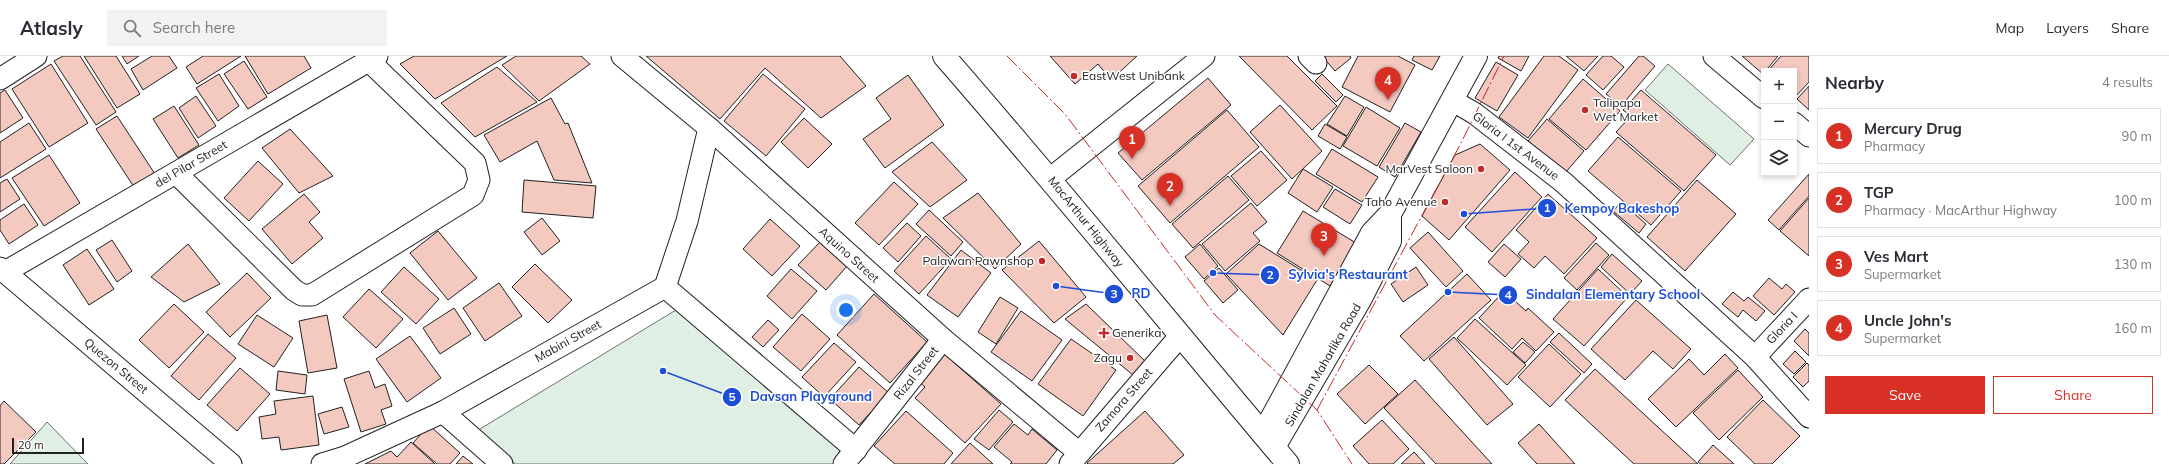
<!DOCTYPE html>
<html lang="en">
<head>
<meta charset="utf-8">
<style>
  :root { --surface:#fff; --page:#f2f2f3; --text:#2b2b33; --muted:#7c7c81; --line:#e1e1e2; --accent:#d93025 }
  body { margin:0; font-family:Mulish,sans-serif; background:var(--page); color:var(--text) }
  .controls { position:absolute; right:12px; top:12px; display:grid; overflow:hidden; border-radius:0px; box-shadow:0 2px 6px #0003 }
  .controls button { width:36px; height:36px; display:grid; place-items:center; padding:0; border:0; border-bottom:1px solid var(--line); background:var(--surface); color:var(--text); font:20px sans-serif }
  .scale { position:absolute; left:12px; bottom:10px; width:72px; box-sizing:border-box; padding-left:4px; border:2px solid #222; border-top:0; font-size:11px; line-height:14px; white-space:nowrap; color:#222; -webkit-text-stroke:3px #fff; paint-order:stroke }
  .you { position:absolute; left:846px; top:254px; width:14px; height:14px; margin:-10px; border:3px solid #fff; border-radius:50%; background:#1a73e8; box-shadow:0 0 0 6px #1a73e833 }
  .badge { display:grid; place-items:center; width:26px; height:26px; border-radius:50%; background:var(--accent); color:#fff; font-size:13px; font-weight:700 }
  .pin { position:absolute; translate:-50% -33px; filter:drop-shadow(0 1px 2px #0008) }
  .pin::after { content:''; position:absolute; top:21px; width:14px; height:12px; background:inherit; clip-path:polygon(0 0,100% 0,50% 100%) }
  .list { margin:0; padding:0; list-style:none }
  h2 { display:flex; justify-content:space-between; align-items:center; height:52px; margin:0; padding:0 16px; font-size:17px }
  h2 small { font-size:13px; font-weight:400; color:var(--muted) }
  .list li { display:grid; grid-template-columns:26px 1fr auto; gap:12px; align-items:center; box-sizing:border-box; height:56px; margin:0 8px 8px; padding:0 8px; border:1px solid var(--line); border-radius:0px }
  .list b { display:block; font-size:15px; white-space:nowrap }
  .list p { margin:0; font-size:13px; white-space:nowrap; color:var(--muted) }
  .list em { font-size:13px; font-style:normal; color:var(--muted) }
  .actions { display:flex; gap:8px; padding:12px 16px }
  .actions a { flex:1; padding:9px 0; border:1px solid var(--accent); border-radius:0px; text-align:center; font-size:14px; color:var(--accent) }
  .actions .main { background:var(--accent); color:#fff }
  .icon { flex:none; width:22px; height:22px; fill:none; stroke:currentColor; stroke-width:2; stroke-linecap:round; stroke-linejoin:round }
  .map { position:relative; flex:none; width:1809px; height:408px; overflow:hidden }
  header { display:flex; align-items:center; gap:24px; box-sizing:border-box; height:56px; padding:0 20px; background:var(--surface); border-bottom:1px solid var(--line) }
  header strong { font-size:19px }
  nav { display:flex; gap:22px; margin-inline-start:auto; font-size:14px }
  .search { width:280px; height:36px; background:var(--page); display:flex; align-items:center; gap:10px; box-sizing:border-box; padding:0 14px; border-radius:0px; color:var(--muted); font-size:15px }
  main { display:flex }
  aside { flex:1; background:var(--surface) }
  .map>svg:first-child { display:block }
</style>
</head>
<body>
<header>
<strong>Atlasly</strong>
<div class="search"><svg class="icon" aria-label="search" viewBox="0 0 24 24"><circle cx="10" cy="10" r="6"/><path d="M15 15l6 6"/></svg>Search here</div>
<nav><a>Map</a><a>Layers</a><a>Share</a></nav>
</header>
<main>
<div class="map">
<svg width="1809" height="408" viewBox="0 0 1809 408">
  <rect width="100%" height="100%" fill="#fff"/>
  <!-- green -->
  <g fill="#e0efe3" stroke="#6f6f6f">
    <polygon points="1668,8 1754,83 1730,109 1645,34"/>
    <polygon points="676,254 853,399 845,408 515,408 475,376"/>
    <polygon points="47,366 88,408 10,408"/>
  </g>
  <!-- building -->
  <g fill="#f3c9c0" stroke="#222">
    <polygon points="63,0 80,0 116,56 96,69 54,5"/>
    <polygon points="84,0 116,0 140,38 117,52"/>
    <polygon points="122,0 139,0 127,8"/>
    <polygon points="152,0 169,0 177,12 143,34 131,13"/>
    <polygon points="203,0 241,0 197,28 186,11"/>
    <polygon points="245,0 304,0 311,12 268,38"/>
    <polygon points="414,0 507,0 435,43 400,8"/>
    <polygon points="516,0 581,0 590,8 539,45 502,9"/>
    <polygon points="646,0 840,0 866,30 821,62 765,12 720,63"/>
    <polygon points="1050,0 1137,0 1111,24 1098,8 1075,28"/>
    <polygon points="1239,0 1287,0 1337,50 1312,74"/>
    <polygon points="1322,0 1350,0 1351,2 1335,15"/>
    <polygon points="1358,0 1398,0 1415,9 1390,56 1342,31"/>
    <polygon points="1414,0 1440,0 1432,14 1412,4"/>
    <polygon points="1499,0 1529,0 1521,15 1498,2"/>
    <polygon points="1544,0 1559,0 1578,14 1528,82 1499,61"/>
    <polygon points="1566,0 1598,0 1584,15"/>
    <polygon points="1603,0 1611,0 1624,11 1603,34 1586,19"/>
    <polygon points="1639,0 1643,0 1655,10 1621,50 1606,38"/>
    <polygon points="1742,0 1778,0 1763,18"/>
    <polygon points="1781,0 1809,0 1809,26 1796,40 1794,39 1794,15 1768,15"/>
    <polygon points="244,5 267,41 248,53 224,18"/>
    <polygon points="1496,6 1518,19 1497,55 1475,42"/>
    <polygon points="51,8 88,67 49,91 12,33"/>
    <polygon points="497,11 537,46 475,81 441,47"/>
    <polygon points="219,18 239,50 218,65 196,32"/>
    <polygon points="763,18 805,53 766,100 724,65"/>
    <polygon points="1322,18 1343,39 1336,46 1315,25"/>
    <polygon points="908,19 944,69 885,112 863,83 891,63 876,42"/>
    <polygon points="1208,22 1231,49 1142,124 1118,97"/>
    <polygon points="1583,23 1620,55 1586,94 1549,63"/>
    <polygon points="1809,30 1809,54 1797,43"/>
    <polygon points="5,34 23,62 0,77 0,37"/>
    <polygon points="1641,34 1716,99 1684,135 1616,76 1631,60 1623,54"/>
    <polygon points="196,40 216,70 198,82 179,52"/>
    <polygon points="1345,40 1364,51 1347,80 1327,68"/>
    <polygon points="551,42 565,68 568,67 592,127 554,124 537,85 500,106 484,79"/>
    <polygon points="1280,49 1322,95 1292,123 1250,76"/>
    <polygon points="174,50 199,89 178,102 153,63"/>
    <polygon points="1366,51 1400,72 1377,110 1343,90"/>
    <polygon points="1227,54 1259,91 1170,167 1138,130"/>
    <polygon points="117,60 155,118 134,131 96,73"/>
    <polygon points="804,62 832,88 808,112 781,86"/>
    <polygon points="1547,63 1584,95 1566,116 1528,85"/>
    <polygon points="29,67 46,93 0,122 0,86"/>
    <polygon points="1405,67 1421,76 1395,121 1379,111"/>
    <polygon points="1325,68 1347,81 1340,93 1318,80"/>
    <polygon points="290,73 333,120 299,137 262,92"/>
    <polygon points="1618,81 1681,135 1651,169 1588,115"/>
    <polygon points="932,86 967,124 930,151 892,116"/>
    <polygon points="1480,88 1510,114 1449,184 1422,160 1455,99"/>
    <polygon points="1332,93 1378,121 1362,146 1316,118"/>
    <polygon points="1261,95 1287,124 1257,150 1231,120"/>
    <polygon points="49,99 80,147 44,170 12,122"/>
    <polygon points="258,105 283,128 249,165 224,142"/>
    <polygon points="1303,113 1333,131 1317,156 1288,137"/>
    <polygon points="1515,116 1542,141 1492,196 1465,171"/>
    <polygon points="1809,118 1809,140 1779,174 1768,164"/>
    <polygon points="1228,120 1249,144 1193,192 1172,168"/>
    <polygon points="7,123 20,143 0,156 0,127"/>
    <polygon points="524,124 596,130 593,162 522,156"/>
    <polygon points="1697,124 1736,158 1685,215 1647,181"/>
    <polygon points="894,126 918,148 879,189 855,167"/>
    <polygon points="1335,133 1362,149 1350,168 1323,151"/>
    <polygon points="978,137 1021,188 995,213 943,162"/>
    <polygon points="304,138 320,156 309,166 323,182 292,208 262,173"/>
    <polygon points="1548,138 1597,182 1564,218 1545,200 1534,212 1518,198 1529,186 1516,174"/>
    <polygon points="1809,142 1809,200 1780,175"/>
    <polygon points="1621,146 1646,168 1639,177 1613,155"/>
    <polygon points="1251,147 1267,166 1253,177 1260,185 1225,215 1202,188"/>
    <polygon points="24,148 38,169 9,188 0,174 0,164"/>
    <polygon points="929,154 963,186 951,200 916,168"/>
    <polygon points="1303,155 1356,187 1330,230 1277,197"/>
    <polygon points="542,162 560,185 542,199 524,176"/>
    <polygon points="770,163 800,190 772,220 743,193"/>
    <polygon points="907,167 921,180 898,206 883,192"/>
    <polygon points="438,175 477,222 448,244 410,197"/>
    <polygon points="1428,176 1463,215 1446,231 1410,192"/>
    <polygon points="926,180 951,203 919,238 894,215"/>
    <polygon points="112,184 132,215 117,226 96,194"/>
    <polygon points="821,185 848,209 826,234 798,209"/>
    <polygon points="1039,185 1086,241 1054,267 1002,214"/>
    <polygon points="1596,187 1609,199 1577,234 1564,222"/>
    <polygon points="188,188 220,228 184,246 151,221"/>
    <polygon points="1200,188 1218,210 1204,223 1185,201"/>
    <polygon points="1259,188 1317,224 1283,279 1226,218"/>
    <polygon points="1504,188 1521,203 1505,221 1488,206"/>
    <polygon points="87,193 114,233 89,249 63,209"/>
    <polygon points="961,194 991,217 958,261 927,239"/>
    <polygon points="1612,198 1642,225 1630,238 1601,211"/>
    <polygon points="535,208 572,244 548,267 512,231"/>
    <polygon points="404,211 439,243 416,268 381,236"/>
    <polygon points="1416,211 1428,229 1403,246 1391,228"/>
    <polygon points="1219,212 1238,234 1223,247 1204,225"/>
    <polygon points="791,213 817,235 792,263 767,240"/>
    <polygon points="1598,213 1628,241 1584,290 1553,263"/>
    <polygon points="247,217 271,242 230,281 206,256"/>
    <polygon points="1467,218 1491,244 1424,305 1400,280"/>
    <polygon points="1769,222 1782,233 1786,228 1795,236 1774,259 1753,240"/>
    <polygon points="499,227 522,260 485,285 463,252"/>
    <polygon points="369,233 403,263 376,292 343,261"/>
    <polygon points="1504,235 1526,255 1528,252 1554,276 1536,295 1522,282 1512,293 1479,262"/>
    <polygon points="1733,236 1744,245 1748,241 1765,255 1756,265 1743,254 1738,261 1722,248"/>
    <polygon points="874,238 927,286 890,327 837,279"/>
    <polygon points="1000,241 1018,252 996,288 978,276"/>
    <polygon points="1636,244 1691,293 1673,313 1653,295 1625,324 1591,293"/>
    <polygon points="174,248 204,276 169,312 139,284"/>
    <polygon points="1086,248 1146,306 1133,319 1065,263"/>
    <polygon points="454,252 471,278 440,298 423,272"/>
    <polygon points="1021,255 1062,284 1032,325 991,296"/>
    <polygon points="802,258 830,283 801,315 773,291"/>
    <polygon points="257,259 293,282 274,311 238,288"/>
    <polygon points="327,259 337,312 308,317 299,265"/>
    <polygon points="1475,263 1526,309 1507,329 1457,282"/>
    <polygon points="768,264 779,274 763,291 752,281"/>
    <polygon points="1805,273 1809,277 1809,300 1794,285"/>
    <polygon points="1559,277 1592,308 1584,317 1550,286"/>
    <polygon points="208,278 236,302 199,344 171,320"/>
    <polygon points="410,280 441,322 407,346 376,303"/>
    <polygon points="1454,281 1513,348 1487,369 1429,303"/>
    <polygon points="1071,283 1116,314 1083,360 1038,328"/>
    <polygon points="1523,286 1535,296 1525,307 1513,296"/>
    <polygon points="834,287 856,306 824,341 802,321"/>
    <polygon points="1549,288 1581,318 1550,351 1518,321"/>
    <polygon points="1795,295 1806,306 1794,318 1783,308"/>
    <polygon points="942,296 1001,348 965,387 915,342 925,331 917,324"/>
    <polygon points="1725,298 1738,312 1676,371 1648,343 1689,303 1704,319"/>
    <polygon points="1807,307 1809,309 1809,325 1803,331 1793,321"/>
    <polygon points="1369,309 1398,338 1365,368 1337,338"/>
    <polygon points="859,311 889,337 859,369 830,343"/>
    <polygon points="240,312 270,338 237,375 207,349"/>
    <polygon points="1595,313 1698,408 1634,408 1565,344"/>
    <polygon points="1738,314 1763,341 1719,384 1693,357"/>
    <polygon points="278,315 307,319 305,338 276,334"/>
    <polygon points="369,315 375,332 385,328 392,350 381,354 386,368 361,376 344,323"/>
    <polygon points="1415,324 1492,408 1436,408 1384,352"/>
    <polygon points="313,340 319,389 281,394 279,381 262,383 259,361 276,358 274,345"/>
    <polygon points="1763,344 1800,380 1772,408 1755,408 1727,381"/>
    <polygon points="4,345 36,376 4,408 0,408 0,350"/>
    <polygon points="342,351 349,371 324,378 318,358"/>
    <polygon points="999,354 1013,366 989,394 974,383"/>
    <polygon points="906,355 953,397 944,408 895,408 874,390"/>
    <polygon points="1145,355 1184,399 1173,408 1088,408 1087,407"/>
    <polygon points="1382,364 1409,393 1393,408 1369,408 1353,390"/>
    <polygon points="1014,368 1028,379 1032,373 1057,394 1046,408 1010,408 1012,406 994,391"/>
    <polygon points="1539,368 1575,408 1537,408 1518,387"/>
    <polygon points="429,369 460,397 450,408 437,408 413,387"/>
    <polygon points="411,386 435,408 365,408 391,395 397,401"/>
    <polygon points="970,387 993,408 951,408"/>
    <polygon points="1713,389 1734,408 1701,408 1698,406"/>
    <polygon points="1414,396 1425,408 1401,408"/>
    <polygon points="463,400 473,408 456,408"/>
  </g>
  <g fill="none" stroke-linecap="round" stroke-linejoin="round">
    <defs>
      <g id="minor">
        <polyline points="622,0 709,72 943,283 1078,396"/>
        <polyline points="1309,0 1316,7"/>
        <polyline points="1714,0 1764,42"/>
        <polyline points="0,23 36,0"/>
        <polyline points="1453,45 1474,57 1563,126 1755,301 1809,361"/>
        <polyline points="1794,67 1809,80"/>
        <polyline points="176,117 294,234 302,239 312,239 473,139 479,124 475,107 369,5"/>
        <polyline points="1051,122 1204,0"/>
        <polyline points="0,212 231,408"/>
        <polyline points="5,216 377,0"/>
        <polyline points="665,231 856,394"/>
        <polyline points="1755,301 1809,243"/>
        <polyline points="443,356 502,408"/>
        <polyline points="322,408 345,401 443,356 665,231 687,165 709,72"/>
        <polyline points="844,408 943,283"/>
        <polyline points="1070,408 1180,280"/>
      </g>
      <g id="secondary">
        <polyline points="1263,378 1372,177 1390,158 1476,0"/>
        <polyline points="1274,391 1360,244 1390,185 1390,158"/>
      </g>
      <path id="trunk" d="M 944,0 C 1061,134 1173,272 1288,408"/>
    </defs>
    <!-- minor casing -->
    <use href="#minor" stroke="#222" stroke-width="23"/>
    <!-- secondary casing -->
    <use href="#secondary" stroke="#222" stroke-width="24"/>
    <!-- trunk casing -->
    <use href="#trunk" stroke="#222" stroke-width="24"/>
    <!-- minor -->
    <use href="#minor" stroke="#fff" stroke-width="21"/>
    <!-- secondary -->
    <use href="#secondary" stroke="#fff" stroke-width="22"/>
    <!-- trunk -->
    <use href="#trunk" stroke="#fff" stroke-width="22"/>
    <!-- power -->
    <g stroke="#c62828" stroke-width="1" stroke-dasharray="14 3 2 3" stroke-linecap="butt">
      <polyline points="1007,0 1065,58 1215,259 1317,354 1352,408"/>
      <polyline points="1317,354 1460,89 1504,0"/>
    </g>
  </g>
  <!-- markers -->
  <g fill="#c62828" stroke="#fff" stroke-width="1.5">
    <circle cx="1074" cy="20" r="4"/>
    <circle cx="1585" cy="54" r="4"/>
    <circle cx="1481" cy="113" r="4"/>
    <circle cx="1445" cy="146" r="4"/>
    <circle cx="1042" cy="205" r="4"/>
    <path d="M1102 271h4v4h4v4h-4v4h-4v-4h-4v-4h4z"/>
    <circle cx="1130" cy="302" r="4"/>
  </g>
  <g text-anchor="middle" stroke-width="3" stroke-linejoin="round" paint-order="stroke">
    <!-- poi labels -->
    <g font-size="12" fill="#222" stroke="#fff" text-anchor="end">
      <text x="1082" y="24" text-anchor="start">EastWest Unibank</text>
      <text x="1593" y="51" text-anchor="start">Talipapa<tspan x="1593" dy="14">Wet Market</tspan></text>
      <text x="1473" y="117">MarVest Saloon</text>
      <text x="1437" y="150">Taho Avenue</text>
      <text x="1034" y="209">Palawan Pawnshop</text>
      <text x="1112" y="281" text-anchor="start">Generika</text>
      <text x="1122" y="306">Zagu</text>
    </g>
    <!-- street labels -->
    <g font-size="12" fill="#222" stroke="#fff">
      <text transform="translate(1516 90) rotate(37)" y="4">Gloria I 1st Avenue</text>
      <text transform="translate(191 108) rotate(-30)" y="4">del Pilar Street</text>
      <text transform="translate(1086 166) rotate(51)" y="4">MacArthur Highway</text>
      <text transform="translate(849 199) rotate(42)" y="4">Aquino Street</text>
      <text transform="translate(1782 272) rotate(-47)" y="4">Gloria I</text>
      <text transform="translate(568 285) rotate(-29)" y="4">Mabini Street</text>
      <text transform="translate(1323 309) rotate(-60)" y="4">Sindalan Maharlika Road</text>
      <text transform="translate(116 310) rotate(40)" y="4">Quezon Street</text>
      <text transform="translate(916 317) rotate(-52)" y="4">Rizal Street</text>
      <text transform="translate(1124 344) rotate(-49)" y="4">Zamora Street</text>
    </g>
  </g>
  <!-- callouts -->
  <path fill="none" stroke="#1d4ed8" stroke-width="1.5" d="M1464 158L1547 152M1213 217L1270 219M1056 230L1114 238M1448 236L1508 239M663 315L732 341"/>
  <g fill="#1d4ed8" stroke="#fff" stroke-width="1.5">
    <circle cx="1464" cy="158" r="4"/>
    <circle cx="1213" cy="217" r="4"/>
    <circle cx="1056" cy="230" r="4"/>
    <circle cx="1448" cy="236" r="4"/>
    <circle cx="663" cy="315" r="4"/>
    <circle cx="1547" cy="152" r="10"/>
    <circle cx="1270" cy="219" r="10"/>
    <circle cx="1114" cy="238" r="10"/>
    <circle cx="1508" cy="239" r="10"/>
    <circle cx="732" cy="341" r="10"/>
  </g>
  <g font-size="12" text-anchor="middle" font-weight="bold" fill="#fff">
    <text x="1547" y="156">1</text>
    <text x="1270" y="223">2</text>
    <text x="1114" y="242">3</text>
    <text x="1508" y="243">4</text>
    <text x="732" y="345">5</text>
  </g>
  <g font-size="13" text-anchor="middle" font-weight="bold" fill="#1d4ed8" stroke="#fff" stroke-width="3" stroke-linejoin="round" paint-order="stroke">
    <text x="1622" y="157">Kempoy Bakeshop</text>
    <text x="1348" y="223">Sylvia's Restaurant</text>
    <text x="1141" y="242">RD</text>
    <text x="1613" y="243">Sindalan Elementary School</text>
    <text x="811" y="345">Davsan Playground</text>
  </g>
</svg>
<div class="controls">
<button>+</button>
<button>−</button>
<button><svg class="icon" aria-label="layers" viewBox="0 0 24 24"><path d="M12 4l9 5-9 5-9-5zM3 14l9 5 9-5"/></svg></button>
</div>
<div class="scale">20 m</div>
<div class="you"></div>
<div class="pin badge" style="left:1132px;top:103px">1</div>
<div class="pin badge" style="left:1170px;top:150px">2</div>
<div class="pin badge" style="left:1324px;top:200px">3</div>
<div class="pin badge" style="left:1388px;top:44px">4</div>
</div>
<aside>
<h2>Nearby<small>4 results</small></h2>
<ul class="list">
<li><span class="badge">1</span><div><b>Mercury Drug</b><p>Pharmacy</p></div><em>90 m</em></li>
<li><span class="badge">2</span><div><b>TGP</b><p>Pharmacy · MacArthur Highway</p></div><em>100 m</em></li>
<li><span class="badge">3</span><div><b>Ves Mart</b><p>Supermarket</p></div><em>130 m</em></li>
<li><span class="badge">4</span><div><b>Uncle John's</b><p>Supermarket</p></div><em>160 m</em></li>
</ul>
<div class="actions"><a class="main">Save</a><a>Share</a></div>
</aside>
</main>
</body>
</html>
